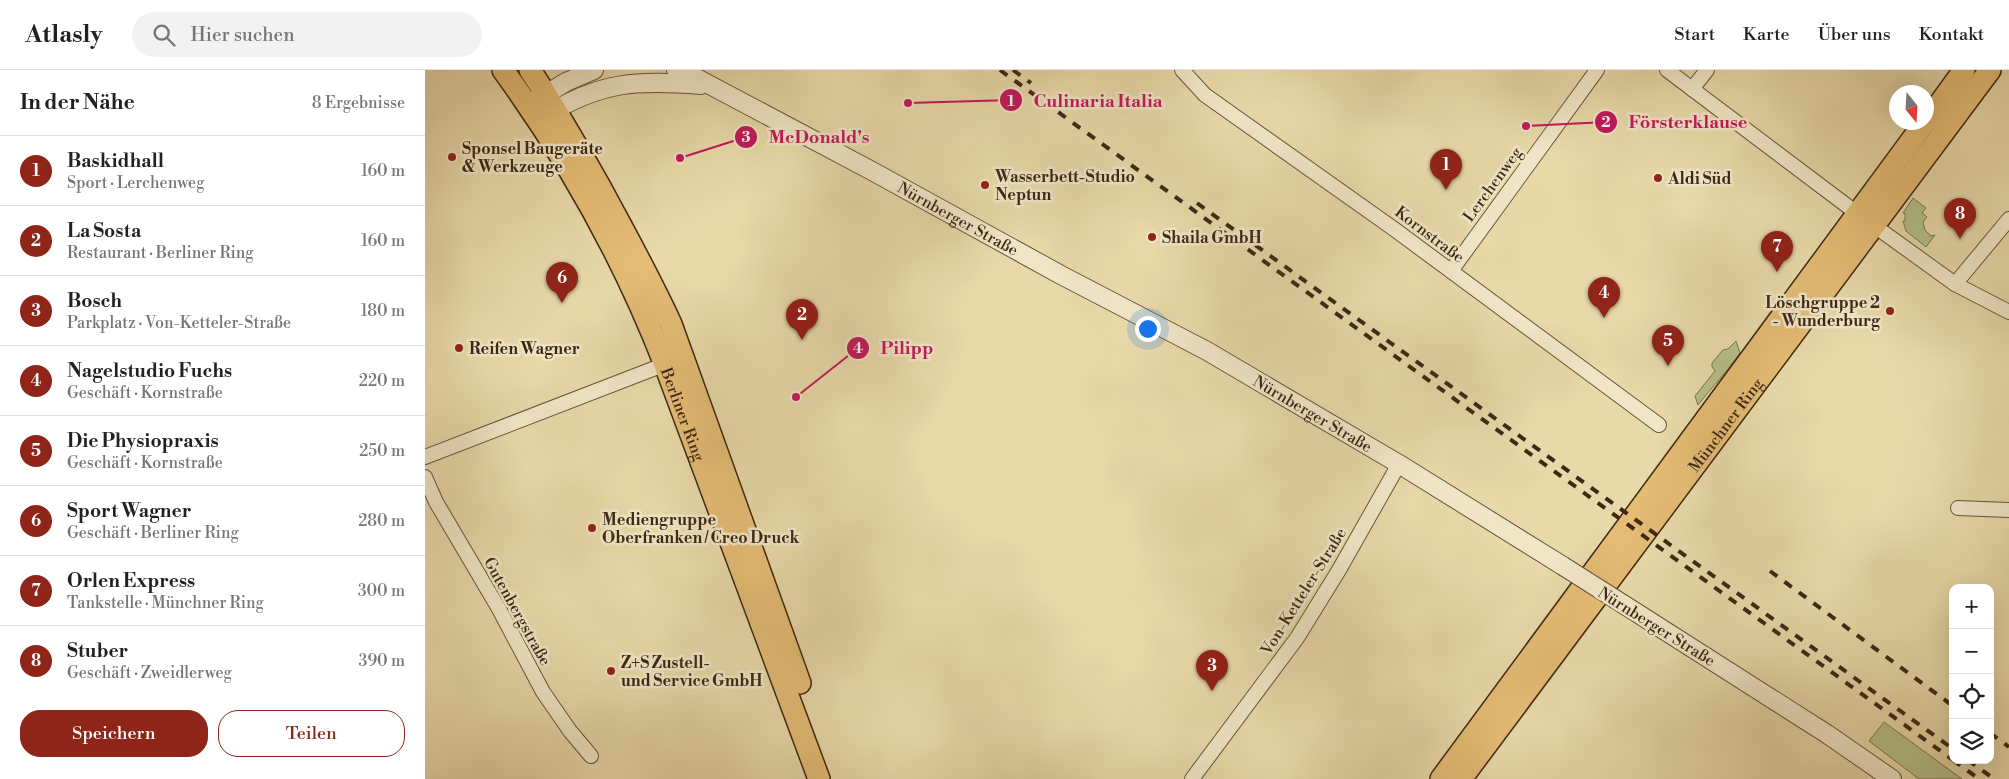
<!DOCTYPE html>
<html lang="de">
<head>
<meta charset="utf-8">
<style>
  :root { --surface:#fff; --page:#f2f2f2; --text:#202124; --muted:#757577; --line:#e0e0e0; --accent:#8f2418 }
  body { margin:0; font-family:"Libre Bodoni",serif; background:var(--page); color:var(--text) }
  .controls { position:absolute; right:15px; bottom:15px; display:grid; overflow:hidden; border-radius:10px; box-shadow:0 5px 20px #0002 }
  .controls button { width:45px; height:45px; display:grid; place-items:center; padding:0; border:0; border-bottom:1px solid var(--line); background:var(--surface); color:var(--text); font:25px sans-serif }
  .compass { position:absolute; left:1464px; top:15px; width:45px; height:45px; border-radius:50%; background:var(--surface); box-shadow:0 5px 20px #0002; rotate:162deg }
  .you { position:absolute; left:722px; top:258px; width:18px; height:18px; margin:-12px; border:4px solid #fff; border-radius:50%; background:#1a73e8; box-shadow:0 0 0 8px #1a73e833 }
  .badge { display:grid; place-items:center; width:32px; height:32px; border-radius:50%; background:var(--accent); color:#fff; font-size:16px; font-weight:700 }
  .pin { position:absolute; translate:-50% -41px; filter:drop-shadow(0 1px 2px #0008) }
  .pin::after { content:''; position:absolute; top:26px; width:18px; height:15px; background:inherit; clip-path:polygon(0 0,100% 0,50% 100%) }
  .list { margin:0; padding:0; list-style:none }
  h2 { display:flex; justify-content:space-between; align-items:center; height:65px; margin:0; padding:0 20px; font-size:21px }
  h2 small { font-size:16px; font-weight:400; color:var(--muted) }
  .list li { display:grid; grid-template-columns:32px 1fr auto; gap:15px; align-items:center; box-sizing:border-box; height:70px; padding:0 20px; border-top:1px solid var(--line) }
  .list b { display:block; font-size:19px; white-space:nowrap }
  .list p { margin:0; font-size:16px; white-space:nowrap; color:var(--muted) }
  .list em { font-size:16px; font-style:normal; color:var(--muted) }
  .actions { display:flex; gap:10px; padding:15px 20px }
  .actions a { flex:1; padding:11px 0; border:1px solid var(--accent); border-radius:20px; text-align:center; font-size:18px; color:var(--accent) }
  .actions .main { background:var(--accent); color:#fff }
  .icon { flex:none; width:28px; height:28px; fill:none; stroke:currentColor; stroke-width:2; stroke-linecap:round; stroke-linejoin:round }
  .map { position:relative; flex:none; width:1584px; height:709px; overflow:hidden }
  header { display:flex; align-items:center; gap:30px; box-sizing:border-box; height:70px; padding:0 25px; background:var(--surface); border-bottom:1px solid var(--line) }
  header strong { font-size:24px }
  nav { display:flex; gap:28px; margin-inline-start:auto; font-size:18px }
  .search { width:350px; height:45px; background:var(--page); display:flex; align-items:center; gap:12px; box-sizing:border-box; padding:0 18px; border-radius:28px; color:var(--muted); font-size:19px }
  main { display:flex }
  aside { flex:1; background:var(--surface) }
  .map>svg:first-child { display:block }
</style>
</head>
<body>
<header>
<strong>Atlasly</strong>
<div class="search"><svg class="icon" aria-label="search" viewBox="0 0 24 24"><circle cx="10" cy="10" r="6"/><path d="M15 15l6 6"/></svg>Hier suchen</div>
<nav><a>Start</a><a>Karte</a><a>Über uns</a><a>Kontakt</a></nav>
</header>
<main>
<aside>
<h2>In der Nähe<small>8 Ergebnisse</small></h2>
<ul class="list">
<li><span class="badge">1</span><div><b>Baskidhall</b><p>Sport · Lerchenweg</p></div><em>160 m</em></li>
<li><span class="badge">2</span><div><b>La Sosta</b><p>Restaurant · Berliner Ring</p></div><em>160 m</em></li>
<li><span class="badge">3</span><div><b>Bosch</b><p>Parkplatz · Von-Ketteler-Straße</p></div><em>180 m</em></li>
<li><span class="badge">4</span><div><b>Nagelstudio Fuchs</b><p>Geschäft · Kornstraße</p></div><em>220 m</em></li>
<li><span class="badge">5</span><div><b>Die Physiopraxis</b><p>Geschäft · Kornstraße</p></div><em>250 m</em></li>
<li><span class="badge">6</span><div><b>Sport Wagner</b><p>Geschäft · Berliner Ring</p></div><em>280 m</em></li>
<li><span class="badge">7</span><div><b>Orlen Express</b><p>Tankstelle · Münchner Ring</p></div><em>300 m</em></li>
<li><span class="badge">8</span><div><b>Stuber</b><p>Geschäft · Zweidlerweg</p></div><em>390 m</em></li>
</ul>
<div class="actions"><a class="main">Speichern</a><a>Teilen</a></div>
</aside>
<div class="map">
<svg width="1584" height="709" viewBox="0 0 1584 709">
  <rect width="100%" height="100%" fill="#e8d9a9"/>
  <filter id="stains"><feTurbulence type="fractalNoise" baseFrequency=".004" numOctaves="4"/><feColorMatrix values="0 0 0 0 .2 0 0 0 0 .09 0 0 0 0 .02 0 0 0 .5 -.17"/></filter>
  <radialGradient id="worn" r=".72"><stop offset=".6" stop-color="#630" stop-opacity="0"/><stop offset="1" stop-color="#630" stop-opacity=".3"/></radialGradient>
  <!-- green -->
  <g fill="#b5bf89" stroke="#7a734e">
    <polygon points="1488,128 1501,138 1497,143 1502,147 1498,152 1500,160 1506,166 1510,165 1501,177 1481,161 1478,151 1480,151 1480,143 1478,143"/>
    <path d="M 1311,271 L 1315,283 C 1302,302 1287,317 1273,335 L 1270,326 L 1290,301 L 1287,297 L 1287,293 L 1298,280 L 1303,279 Z"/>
    <polygon points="1459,652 1537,709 1494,709 1444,671"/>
  </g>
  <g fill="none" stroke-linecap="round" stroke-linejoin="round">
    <defs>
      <g id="minor">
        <polyline points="757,0 780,25 969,159 1234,355"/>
        <polyline points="1242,0 1433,144 1530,214 1584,242"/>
        <polyline points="1267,19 1282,0"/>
        <polyline points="1026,201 1172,0"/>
        <polyline points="1530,214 1584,149"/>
        <polyline points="0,387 246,292"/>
        <polyline points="0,407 11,432 74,539 118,622 145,661 166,686"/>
        <polyline points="1533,438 1584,440"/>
        <polyline points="767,709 872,568 914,500 974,394"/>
      </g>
      <g id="tertiary">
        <path id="s1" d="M 251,0 L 266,5 L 447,101 L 636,205 L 782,281 L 974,394 L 1138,496"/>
        <polyline points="110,31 141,12 169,0"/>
        <path d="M 120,46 C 176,11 212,10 276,15"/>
        <polyline points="1198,534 1402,664 1467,709"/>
      </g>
      <g id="primary">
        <path id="s2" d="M 78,0 C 144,91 199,189 240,295 L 394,709"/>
        <path d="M 105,0 C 130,37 152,76 174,115 C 199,161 224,206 246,254 L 375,613"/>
        <polyline points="1502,51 1539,0"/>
        <polyline points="1016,709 1500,52"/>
        <path id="s3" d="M 1036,709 L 1565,0"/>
      </g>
    </defs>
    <!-- minor casing -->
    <use href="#minor" stroke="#685439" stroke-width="16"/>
    <!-- tertiary casing -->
    <use href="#tertiary" stroke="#685439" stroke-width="20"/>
    <!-- primary casing -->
    <use href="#primary" stroke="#3e2714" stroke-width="24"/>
    <!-- minor -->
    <use href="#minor" stroke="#f0e6c7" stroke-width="14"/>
    <!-- tertiary -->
    <use href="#tertiary" stroke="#f0e6c7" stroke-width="18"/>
    <!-- primary -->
    <use href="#primary" stroke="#e4bc74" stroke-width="21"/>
    <!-- rail -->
    <g stroke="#3e2714" stroke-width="4" stroke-dasharray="9 9" stroke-linecap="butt">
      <polyline points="575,0 1528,690"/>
      <polyline points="588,0 606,13"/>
      <polyline points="772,133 1528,679"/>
      <polyline points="1345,501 1528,636"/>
      <polyline points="1565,663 1584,677"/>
      <polyline points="1528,690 1554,709"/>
      <polyline points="1543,690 1569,709"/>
    </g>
    <defs>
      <polyline id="tertiary-bridge" points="1138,496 1198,534"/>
    </defs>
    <!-- tertiary-bridge casing -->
    <use href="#tertiary-bridge" stroke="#685439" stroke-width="20" stroke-linecap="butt"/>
    <!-- tertiary-bridge -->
    <use href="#tertiary-bridge" stroke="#f0e6c7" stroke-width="18"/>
  </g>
  <!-- markers -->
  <g fill="#8f2418" stroke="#f0e6c7" stroke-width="2">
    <circle cx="27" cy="87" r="5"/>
    <circle cx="1233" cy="108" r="5"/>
    <circle cx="560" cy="115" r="5"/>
    <circle cx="727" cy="167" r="5"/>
    <circle cx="1465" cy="241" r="5"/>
    <circle cx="34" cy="278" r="5"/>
    <circle cx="167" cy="458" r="5"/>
    <circle cx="186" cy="601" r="5"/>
  </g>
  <g text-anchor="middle" stroke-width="5" stroke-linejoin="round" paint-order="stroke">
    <!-- poi labels -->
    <g font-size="16" font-weight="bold" fill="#3e2714" stroke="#f0e6c7" text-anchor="start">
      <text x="37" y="84">Sponsel Baugeräte<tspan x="37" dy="18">&amp; Werkzeuge</tspan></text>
      <text x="570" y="112">Wasserbett-Studio<tspan x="570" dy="18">Neptun</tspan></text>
      <text x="1243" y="114">Aldi Süd</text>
      <text x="737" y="173">Shaila GmbH</text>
      <text x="1455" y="238" text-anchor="end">Löschgruppe 2<tspan x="1455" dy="18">- Wunderburg</tspan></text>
      <text x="44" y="284">Reifen Wagner</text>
      <text x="177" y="455">Mediengruppe<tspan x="177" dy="18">Oberfranken / Creo Druck</tspan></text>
      <text x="196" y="598">Z+S Zustell-<tspan x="196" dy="18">und Service GmbH</tspan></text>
    </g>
    <!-- street labels -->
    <g font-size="16" fill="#3e2714" stroke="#f0e6c7">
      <text transform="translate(1067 114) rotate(-54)" y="6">Lerchenweg</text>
      <text dy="6" stroke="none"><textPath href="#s1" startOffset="319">Nürnberger Straße</textPath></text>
      <text transform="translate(1005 164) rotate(37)" y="6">Kornstraße</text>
      <text dy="6" stroke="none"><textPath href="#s1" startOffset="724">Nürnberger Straße</textPath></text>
      <text dy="6" stroke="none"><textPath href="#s2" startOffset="390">Berliner Ring</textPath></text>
      <text dy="6" stroke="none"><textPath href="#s3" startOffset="442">Münchner Ring</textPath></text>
      <text transform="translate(878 521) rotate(-58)" y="6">Von-Ketteler-Straße</text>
      <text transform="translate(93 541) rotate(61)" y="6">Gutenbergstraße</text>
      <text transform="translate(1232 556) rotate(32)" y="6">Nürnberger Straße</text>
    </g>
  </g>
  <!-- callouts -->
  <path fill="none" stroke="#c2185b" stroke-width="2" d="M483 33L586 30M1101 56L1181 52M255 88L321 67M371 327L433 278"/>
  <g fill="#c2185b" stroke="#f0e6c7" stroke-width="2">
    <circle cx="483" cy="33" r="5"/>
    <circle cx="1101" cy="56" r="5"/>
    <circle cx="255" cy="88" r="5"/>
    <circle cx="371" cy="327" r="5"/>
    <circle cx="586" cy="30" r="12"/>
    <circle cx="1181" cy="52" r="12"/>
    <circle cx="321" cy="67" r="12"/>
    <circle cx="433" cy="278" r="12"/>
  </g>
  <g font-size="15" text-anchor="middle" font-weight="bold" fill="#fff">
    <text x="586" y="36">1</text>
    <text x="1181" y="57">2</text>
    <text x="321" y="72">3</text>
    <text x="433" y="283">4</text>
  </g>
  <g font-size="18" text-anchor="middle" font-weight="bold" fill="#c2185b" stroke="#f0e6c7" stroke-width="5" stroke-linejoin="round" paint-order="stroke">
    <text x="673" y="37">Culinaria Italia</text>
    <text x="1263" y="58">Försterklause</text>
    <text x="394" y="73">McDonald's</text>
    <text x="482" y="284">Pilipp</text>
  </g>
  <rect width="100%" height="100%" filter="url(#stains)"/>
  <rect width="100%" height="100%" fill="url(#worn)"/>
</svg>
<div class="controls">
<button>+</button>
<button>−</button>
<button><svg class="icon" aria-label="locate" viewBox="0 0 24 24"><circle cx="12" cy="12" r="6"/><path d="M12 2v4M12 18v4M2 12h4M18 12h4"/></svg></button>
<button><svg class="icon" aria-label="layers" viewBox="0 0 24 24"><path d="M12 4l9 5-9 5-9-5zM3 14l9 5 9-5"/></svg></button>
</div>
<svg class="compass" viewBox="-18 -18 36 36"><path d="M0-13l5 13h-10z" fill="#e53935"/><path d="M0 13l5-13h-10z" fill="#757577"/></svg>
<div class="you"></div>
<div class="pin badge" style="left:1021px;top:120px">1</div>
<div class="pin badge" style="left:377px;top:270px">2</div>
<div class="pin badge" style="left:787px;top:621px">3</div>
<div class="pin badge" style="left:1179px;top:248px">4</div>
<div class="pin badge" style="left:1243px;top:296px">5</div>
<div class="pin badge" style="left:137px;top:233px">6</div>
<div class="pin badge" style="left:1352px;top:202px">7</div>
<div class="pin badge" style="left:1535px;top:169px">8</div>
</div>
</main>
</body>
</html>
